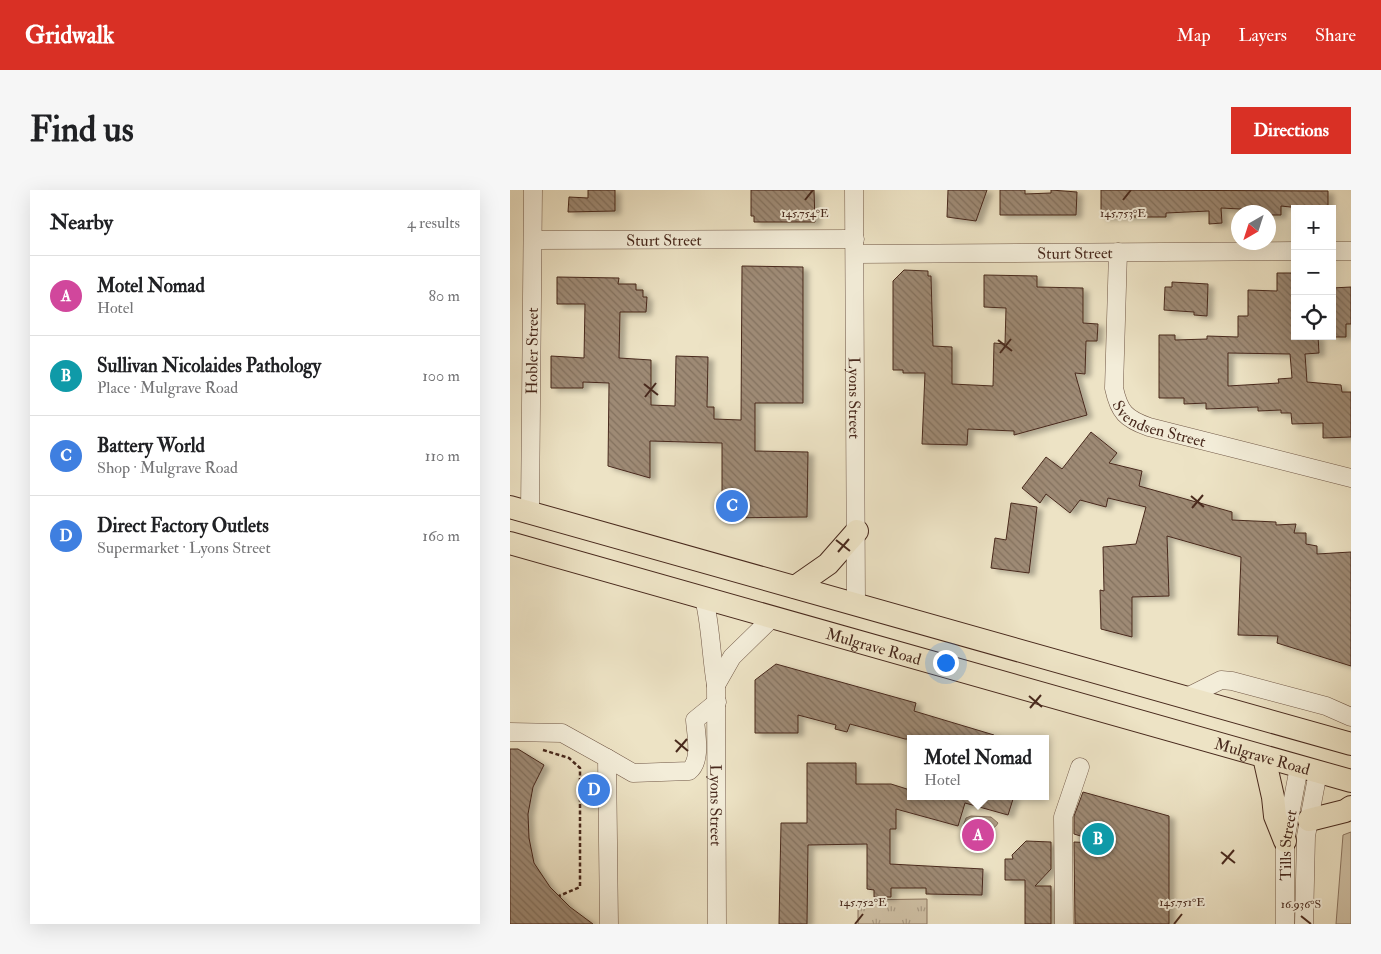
<!DOCTYPE html>
<html lang="en">
<head>
<meta charset="utf-8">
<style>
  :root { --surface:#fff; --page:#f6f6f6; --text:#202124; --muted:#757577; --line:#e0e0e0; --accent:#d93025 }
  body { margin:0; font-family:"IM FELL Double Pica",serif; background:var(--page); color:var(--text) }
  .controls { position:absolute; right:15px; top:15px; display:grid; overflow:hidden; border-radius:0px; box-shadow:0 5px 20px #0002 }
  .controls button { width:45px; height:45px; display:grid; place-items:center; padding:0; border:0; border-bottom:1px solid var(--line); background:var(--surface); color:var(--text); font:25px sans-serif }
  .compass { position:absolute; left:721px; top:15px; width:45px; height:45px; border-radius:50%; background:var(--surface); box-shadow:0 5px 20px #0002; rotate:219deg }
  .you { position:absolute; left:435px; top:472px; width:18px; height:18px; margin:-12px; border:4px solid #fff; border-radius:50%; background:#1a73e8; box-shadow:0 0 0 8px #1a73e833 }
  .badge { display:grid; place-items:center; width:32px; height:32px; border-radius:50%; background:var(--accent); color:#fff; font-size:16px; font-weight:700 }
  .pin { position:absolute; translate:-50% -50%; border:2px solid #fff; box-shadow:0 1px 5px #0006 }
  .popup { position:absolute; left:397px; top:545px; width:142px; height:65px; box-sizing:border-box; display:grid; place-content:center; border-radius:0px; background:var(--surface); filter:drop-shadow(0 1px 4px #0005); font-size:16px; white-space:nowrap; color:var(--muted) }
  .popup b { font-size:19px; color:var(--text) }
  .popup::after { content:''; position:absolute; left:50%; top:100%; margin-left:-10px; border:10px solid transparent; border-top-color:var(--surface) }
  .list { margin:0; padding:0; list-style:none }
  h2 { display:flex; justify-content:space-between; align-items:center; height:65px; margin:0; padding:0 20px; font-size:21px }
  h2 small { font-size:16px; font-weight:400; color:var(--muted) }
  .list li { display:grid; grid-template-columns:32px 1fr auto; gap:15px; align-items:center; box-sizing:border-box; height:80px; padding:0 20px; border-top:1px solid var(--line) }
  .list b { display:block; font-size:19px; white-space:nowrap }
  .list p { margin:0; font-size:16px; white-space:nowrap; color:var(--muted) }
  .list em { font-size:16px; font-style:normal; color:var(--muted) }
  .icon { flex:none; width:28px; height:28px; fill:none; stroke:currentColor; stroke-width:2; stroke-linecap:round; stroke-linejoin:round }
  .map { position:relative; flex:none; width:841px; height:734px; overflow:hidden; border-radius:0px }
  header { display:flex; align-items:center; gap:30px; box-sizing:border-box; height:70px; padding:0 25px; background:var(--accent); color:#fff }
  header strong { font-size:24px }
  nav { display:flex; gap:28px; margin-inline-start:auto; font-size:18px }
  .intro { display:flex; align-items:center; justify-content:space-between; box-sizing:border-box; height:120px; padding:0 30px }
  h1 { margin:0; font-size:35px }
  .button { padding:12px 22px; border-radius:0px; background:var(--accent); color:#fff; font-size:18px; font-weight:700 }
  main { display:flex; gap:30px; padding:0 30px }
  aside { flex:1; background:var(--surface); border-radius:0px; box-shadow:0 5px 20px #0002 }
  .map>svg:first-child { display:block }
</style>
</head>
<body>
<header>
<strong>Gridwalk</strong>
<nav><a>Map</a><a>Layers</a><a>Share</a></nav>
</header>
<div class="intro"><h1>Find us</h1><a class="button">Directions</a></div>
<main>
<aside>
<h2>Nearby<small>4 results</small></h2>
<ul class="list">
<li><span class="badge" style="background:#d1479c">A</span><div><b>Motel Nomad</b><p>Hotel</p></div><em>80 m</em></li>
<li><span class="badge" style="background:#0f9aa8">B</span><div><b>Sullivan Nicolaides Pathology</b><p>Place · Mulgrave Road</p></div><em>100 m</em></li>
<li><span class="badge" style="background:#3f7fe0">C</span><div><b>Battery World</b><p>Shop · Mulgrave Road</p></div><em>110 m</em></li>
<li><span class="badge" style="background:#3f7fe0">D</span><div><b>Direct Factory Outlets</b><p>Supermarket · Lyons Street</p></div><em>160 m</em></li>
</ul>
</aside>
<div class="map">
<svg width="841" height="734" viewBox="0 0 841 734">
  <defs>
    <pattern id="park-tufts" width="24" height="20" patternUnits="userSpaceOnUse" patternTransform="scale(1.25)"><rect width="24" height="20" fill="#d1c3a8"/><path d="M3 7l-1-3M5 7V3M7 7l1-3M15 17l-1-3M17 17v-4M19 17l1-3" fill="none" stroke="#ac9e88"/></pattern>
    <pattern id="water-ripples" width="26" height="14" patternUnits="userSpaceOnUse" patternTransform="scale(1.25)"><rect width="26" height="14" fill="#b5a48c"/><path d="M2 4q2-2 4 0t4 0M15 11q2-2 4 0t4 0" fill="none" stroke="#958672"/></pattern>
    <pattern id="building-back-hatch" width="6" height="6" patternUnits="userSpaceOnUse" patternTransform="scale(1.25)"><rect width="6" height="6" fill="#9e8a74"/><path d="M-1 5l2 2M0 0l6 6M5-1l2 2" fill="none" stroke="#83715f"/></pattern>
    <filter id="shadow"><feDropShadow dx="5.5" dy="3" stdDeviation="2.5" flood-color="#0004"/></filter>
  </defs>
  <rect width="100%" height="100%" fill="#ede3c5"/>
  <filter id="stains"><feTurbulence type="fractalNoise" baseFrequency=".004" numOctaves="4"/><feColorMatrix values="0 0 0 0 .2 0 0 0 0 .09 0 0 0 0 .02 0 0 0 .5 -.17"/></filter>
  <radialGradient id="worn" r=".72"><stop offset=".6" stop-color="#630" stop-opacity="0"/><stop offset="1" stop-color="#630" stop-opacity=".3"/></radialGradient>
  <!-- park -->
  <polygon fill="url(#park-tufts)" stroke="#8c7662" points="417,709 417,734 348,734 348,710"/>
  <!-- pitch -->
  <polygon fill="#d1c3a8" stroke="#8c7662" points="841,642 841,734 826,734 833,645"/>
  <!-- water -->
  <path fill="url(#water-ripples)" stroke="#897360" d="M 461,626 L 481,627 L 488,633 C 482,644 460,649 453,636 L 456,628 Z"/>
  <!-- building -->
  <g fill="url(#building-back-hatch)" stroke="#48291d" fill-rule="evenodd" filter="url(#shadow)">
    <polygon points="78,0 105,0 105,21 58,22 59,7 78,8"/>
    <polygon points="241,0 304,0 305,32 244,32 244,26 241,26"/>
    <polygon points="438,0 477,0 466,31 437,27"/>
    <polygon points="490,0 515,0 515,4 541,3 541,0 567,2 566,25 490,25"/>
    <polygon points="591,0 818,1 818,17 799,19 771,16 771,25 758,25 758,22 750,22 750,20 711,18 712,33 699,34 699,21 656,23 656,27 591,27"/>
    <polygon points="232,76 293,77 293,213 245,213 245,261 298,262 297,327 212,328 212,253 140,251 140,288 98,276 99,193 73,192 73,198 41,198 41,166 74,168 75,114 47,114 47,87 109,88 108,94 126,94 126,100 133,100 133,107 137,107 136,122 110,122 109,168 141,170 141,215 165,216 166,166 198,167 197,217 204,217 204,229 231,230"/>
    <polygon points="394,80 418,81 418,86 421,86 423,156 442,157 442,194 483,196 484,153 495,154 496,118 474,117 474,85 527,86 527,97 573,98 573,133 588,134 587,151 576,151 575,184 565,183 577,225 504,245 504,241 458,239 457,255 412,254 415,183 393,183 393,180 383,180 383,91"/>
    <path d="M 767,83 L 785,83 L 785,146 L 808,146 L 809,163 L 795,164 L 797,192 L 831,195 L 832,202 L 841,202 L 841,247 L 813,248 L 813,233 L 782,234 L 781,223 L 771,223 L 771,220 L 748,221 L 748,217 L 696,219 L 696,213 L 674,214 L 674,208 L 649,208 L 649,145 L 665,145 L 665,150 L 697,149 L 697,146 L 728,147 L 728,126 L 738,126 L 738,100 L 767,101 ZM 718,163 L 780,164 L 782,188 L 768,189 L 769,193 L 718,196 Z"/>
    <polygon points="662,92 698,94 697,126 684,125 684,122 654,120 655,97 662,97"/>
    <polygon points="841,97 841,134 836,134 836,147 822,147 822,98"/>
    <polygon points="581,242 607,263 599,273 632,281 629,296 722,322 722,330 766,332 766,335 786,334 784,343 796,343 796,354 807,356 807,364 841,362 841,476 767,453 768,446 728,445 731,367 657,346 659,406 622,407 622,447 591,439 590,400 594,401 593,357 626,354 636,317 598,308 596,317 570,310 560,323 536,304 530,313 512,298 536,267 552,279"/>
    <polygon points="501,313 527,317 519,383 481,378 485,348 496,350"/>
    <polygon points="266,474 406,513 404,521 484,545 483,549 395,549 340,534 337,542 325,539 326,535 288,525 288,543 245,543 245,490"/>
    <polygon points="0,559 8,559 34,575 23,597 18,624 19,648 24,673 40,697 60,717 83,734 0,734"/>
    <polygon points="297,573 346,573 346,594 381,594 400,600 400,606 423,606 435,610 436,606 504,606 498,625 455,613 448,636 386,619 386,639 380,639 380,674 473,679 472,705 416,704 416,698 381,698 381,707 364,707 364,700 357,699 357,654 298,655 297,734 269,734 271,633 297,633"/>
    <polygon points="573,602 659,626 659,734 565,734 564,652 586,653 587,651 564,644 564,626"/>
    <polygon points="516,651 541,652 541,679 525,696 541,696 541,734 515,734 515,690 495,690 495,669 503,669 502,665"/>
  </g>
  <g fill="none" stroke-linecap="round" stroke-linejoin="round">
    <defs>
      <g id="minor">
        <path id="s1" d="M 344,0 L 346,414"/>
        <path id="s2" d="M 23,50 L 345,49"/>
        <polyline points="822,61 841,61"/>
        <path id="s3" d="M 608,62 L 604,198 C 609,222 616,229 639,237 L 841,288"/>
        <path id="s4" d="M 345,64 L 785,61"/>
        <path id="s5" d="M 20,322 L 23,0"/>
        <path id="s6" d="M 194,408 C 201,437 201,466 206,495 L 207,734"/>
        <polyline points="206,495 222,467 262,428"/>
        <polyline points="677,507 711,490 722,491 816,516 841,527"/>
        <polyline points="0,542 52,543 97,568 99,734"/>
        <path d="M 97,568 L 123,583 L 179,581 C 192,571 186,544 185,530 L 207,512"/>
        <polyline points="554,734 553,627 570,577"/>
        <path id="s7" d="M 775,734 L 775,651 L 789,577"/>
        <polyline points="794,734 796,646 808,582"/>
      </g>
      <g id="major">
        <polyline points="0,317 841,554"/>
        <path id="s8" d="M 0,353 L 841,591"/>
        <polyline points="285,397 318,374 347,341"/>
        <polyline points="754,567 763,607 765,626 775,651"/>
        <polyline points="799,630 835,621 841,617"/>
      </g>
    </defs>
    <!-- minor casing -->
    <use href="#minor" stroke="#715847" stroke-width="19"/>
    <!-- major casing -->
    <use href="#major" stroke="#48291d" stroke-width="24"/>
    <!-- path -->
    <polyline stroke="#48291d" stroke-width="2.5" stroke-dasharray="4 2.5" stroke-linecap="butt" points="33,560 59,568 70,578 70,697 49,706"/>
    <!-- minor -->
    <use href="#minor" stroke="#f3edd9" stroke-width="18"/>
    <!-- major -->
    <use href="#major" stroke="#ede3c5" stroke-width="22"/>
  </g>
  <!-- ticks -->
  <path fill="none" stroke="#48291d" stroke-width="2" d="M 295,10 L 303,0M 613,10 L 621,0M 488,150 L 502,161M 490,163 L 501,149M 134,194 L 148,205M 135,207 L 146,193M 681,306 L 694,317M 682,318 L 693,305M 326,350 L 340,361M 328,362 L 339,349M 519,506 L 532,517M 520,518 L 531,505M 165,550 L 178,561M 166,562 L 177,549M 711,662 L 725,673M 712,674 L 724,660M 791,726 L 801,734M 345,734 L 353,724M 664,734 L 672,724"/>
  <g text-anchor="middle" stroke-width="4" stroke-linejoin="round" paint-order="stroke">
    <!-- street labels -->
    <g font-size="16" fill="#48291d" stroke="#f3edd9">
      <text dy="6" stroke="none"><textPath href="#s2" startOffset="131">Sturt Street</textPath></text>
      <text dy="6" stroke="none"><textPath href="#s4" startOffset="220">Sturt Street</textPath></text>
      <text dy="6" stroke="none"><textPath href="#s5" startOffset="161">Hobler Street</textPath></text>
      <text dy="6" stroke="none"><textPath href="#s1" startOffset="208">Lyons Street</textPath></text>
      <text dy="6" stroke="none"><textPath href="#s3" startOffset="200">Svendsen Street</textPath></text>
      <text dy="6" stroke="none"><textPath href="#s8" startOffset="378">Mulgrave Road</textPath></text>
      <text dy="6" stroke="none"><textPath href="#s8" startOffset="782">Mulgrave Road</textPath></text>
      <text dy="6" stroke="none"><textPath href="#s6" startOffset="208">Lyons Street</textPath></text>
      <text dy="6" stroke="none"><textPath href="#s7" startOffset="79">Tills Street</textPath></text>
    </g>
  </g>
  <g font-size="12" text-anchor="middle" fill="#48291d" stroke="#f3edd9" stroke-width="4" stroke-linejoin="round" paint-order="stroke">
    <text x="295" y="27">145.754°E</text>
    <text x="613" y="27">145.753°E</text>
    <text x="353" y="716">145.752°E</text>
    <text x="672" y="716">145.751°E</text>
    <text x="791" y="718">16.936°S</text>
  </g>
  <rect width="100%" height="100%" filter="url(#stains)"/>
  <rect width="100%" height="100%" fill="url(#worn)"/>
</svg>
<div class="controls">
<button>+</button>
<button>−</button>
<button><svg class="icon" aria-label="locate" viewBox="0 0 24 24"><circle cx="12" cy="12" r="6"/><path d="M12 2v4M12 18v4M2 12h4M18 12h4"/></svg></button>
</div>
<svg class="compass" viewBox="-18 -18 36 36"><path d="M0-13l5 13h-10z" fill="#e53935"/><path d="M0 13l5-13h-10z" fill="#757577"/></svg>
<div class="you"></div>
<div class="pin badge" style="left:468px;top:645px;background:#d1479c">A</div>
<div class="popup"><b>Motel Nomad</b>Hotel</div>
<div class="pin badge" style="left:588px;top:649px;background:#0f9aa8">B</div>
<div class="pin badge" style="left:222px;top:316px;background:#3f7fe0">C</div>
<div class="pin badge" style="left:84px;top:600px;background:#3f7fe0">D</div>
</div>
</main>
</body>
</html>
